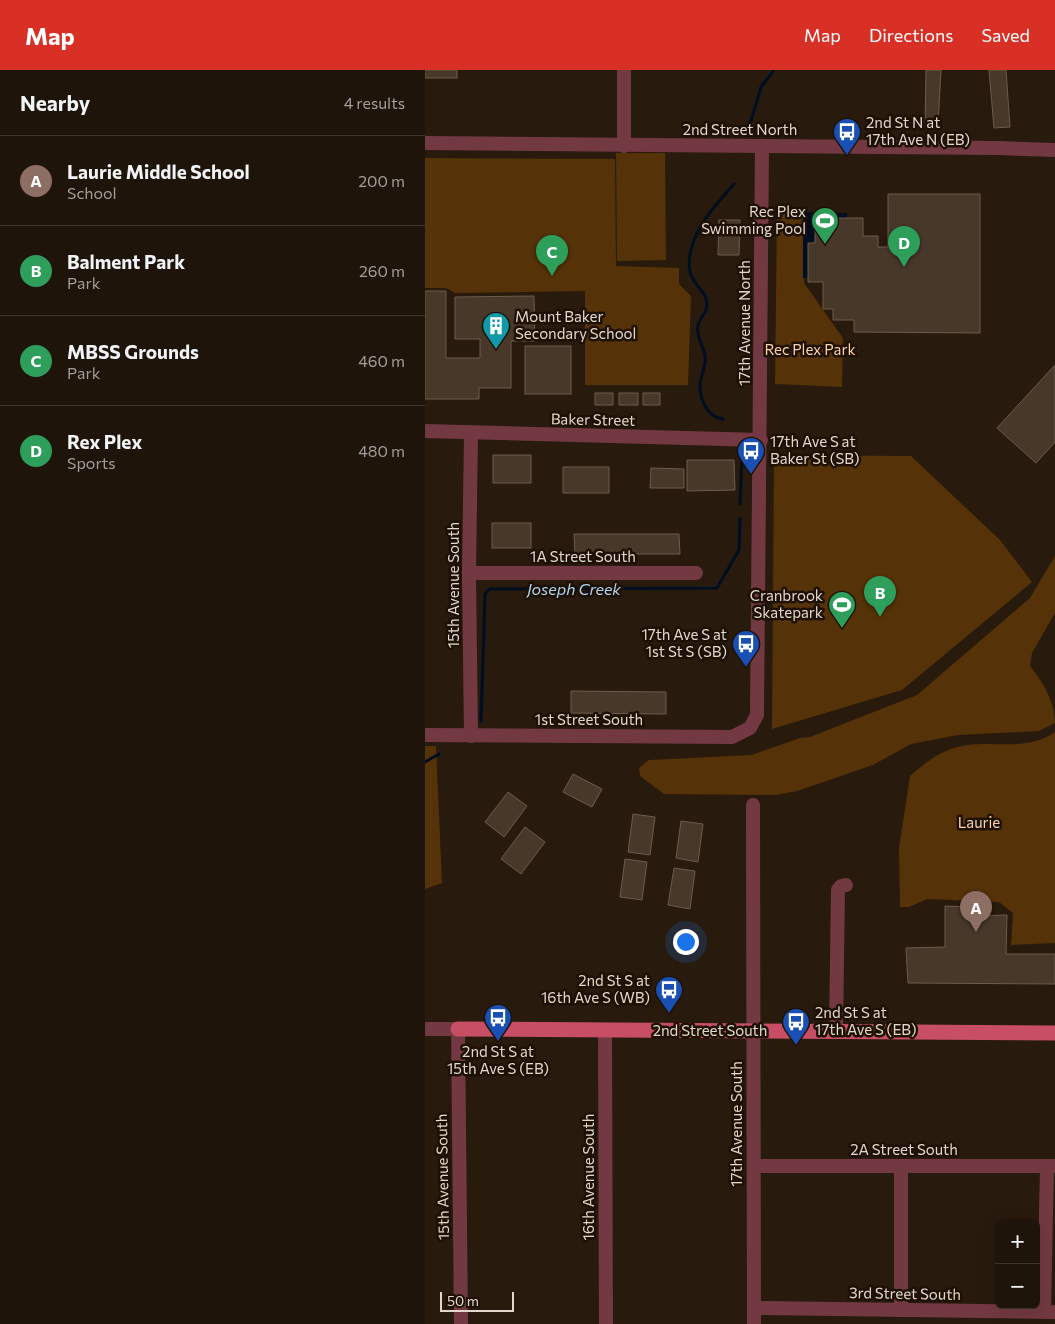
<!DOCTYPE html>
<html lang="en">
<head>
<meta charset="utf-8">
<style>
  :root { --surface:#1e1409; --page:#261d12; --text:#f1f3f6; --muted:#a19e9c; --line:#3c332a; --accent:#d93025 }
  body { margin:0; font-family:Commissioner,sans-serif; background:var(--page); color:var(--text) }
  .controls { position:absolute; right:15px; bottom:15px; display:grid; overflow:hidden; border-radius:8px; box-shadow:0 5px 20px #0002 }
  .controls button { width:45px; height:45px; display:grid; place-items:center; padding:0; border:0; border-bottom:1px solid var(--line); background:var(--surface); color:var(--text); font:25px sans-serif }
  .scale { position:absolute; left:15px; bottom:12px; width:74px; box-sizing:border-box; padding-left:5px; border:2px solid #e1d7ce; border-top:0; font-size:14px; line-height:18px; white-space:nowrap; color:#e1d7ce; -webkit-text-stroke:4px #1e1104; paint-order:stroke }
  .you { position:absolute; left:260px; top:871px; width:18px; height:18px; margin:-12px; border:4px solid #fff; border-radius:50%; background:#1a73e8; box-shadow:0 0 0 8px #1a73e833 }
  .badge { display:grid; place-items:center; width:32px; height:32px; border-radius:50%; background:var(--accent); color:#fff; font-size:16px; font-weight:700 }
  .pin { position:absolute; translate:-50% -41px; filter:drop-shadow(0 1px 2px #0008) }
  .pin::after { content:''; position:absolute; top:26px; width:18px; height:15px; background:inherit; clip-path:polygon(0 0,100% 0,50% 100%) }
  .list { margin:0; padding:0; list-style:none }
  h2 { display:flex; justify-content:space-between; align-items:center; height:65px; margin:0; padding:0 20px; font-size:21px }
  h2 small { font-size:16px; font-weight:400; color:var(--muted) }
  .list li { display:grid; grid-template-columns:32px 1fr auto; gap:15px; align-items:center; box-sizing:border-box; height:90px; padding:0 20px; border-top:1px solid var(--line) }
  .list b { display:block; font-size:19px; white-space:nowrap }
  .list p { margin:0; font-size:16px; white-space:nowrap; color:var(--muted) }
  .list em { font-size:16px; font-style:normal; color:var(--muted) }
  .map { position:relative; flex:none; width:630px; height:1254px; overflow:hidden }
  header { display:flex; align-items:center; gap:30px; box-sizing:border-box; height:70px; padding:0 25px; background:var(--accent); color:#fff }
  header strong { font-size:24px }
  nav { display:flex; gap:28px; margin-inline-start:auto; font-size:18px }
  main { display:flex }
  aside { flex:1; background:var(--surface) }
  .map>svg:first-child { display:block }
</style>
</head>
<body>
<header>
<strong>Map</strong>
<nav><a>Map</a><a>Directions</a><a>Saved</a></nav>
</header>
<main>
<aside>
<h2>Nearby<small>4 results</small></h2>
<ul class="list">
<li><span class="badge" style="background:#8d6e63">A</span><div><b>Laurie Middle School</b><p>School</p></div><em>200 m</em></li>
<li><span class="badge" style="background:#2e9e5b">B</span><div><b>Balment Park</b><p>Park</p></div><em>260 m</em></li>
<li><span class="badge" style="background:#2e9e5b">C</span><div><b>MBSS Grounds</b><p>Park</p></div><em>460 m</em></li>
<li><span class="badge" style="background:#2e9e5b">D</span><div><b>Rex Plex</b><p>Sports</p></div><em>480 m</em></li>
</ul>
</aside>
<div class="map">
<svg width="630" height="1254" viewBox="0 0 630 1254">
  <rect width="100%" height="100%" fill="#281a0c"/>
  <!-- green -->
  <g fill="#563208">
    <polygon points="191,83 240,83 241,190 192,191"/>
    <polygon points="0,88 190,89 191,196 254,198 254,214 266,226 263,315 160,315 160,221 30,223 21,218 0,218"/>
    <polygon points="352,139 383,145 379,213 418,268 417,317 350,314"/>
    <polygon points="349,385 486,386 575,470 607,512 477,620 347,659"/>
    <path d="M 630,486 L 630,543 L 607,583 L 605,596 C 618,612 630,632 630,653 L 614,661 L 533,665 L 486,674 L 448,695 L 372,721 L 351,725 L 239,724 L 215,706 L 214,698 L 224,690 L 326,685 L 375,668 L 385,667 L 492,625 L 605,528 Z"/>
    <path d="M 630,662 L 630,873 L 586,875 L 588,843 L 574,832 L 502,829 L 484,837 L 475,837 L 474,778 L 485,706 C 502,691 519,678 543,675 C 573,671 603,681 630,662 Z"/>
    <polygon points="0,676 11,676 17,813 0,819"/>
  </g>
  <!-- water -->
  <polygon fill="#000e21" points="378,142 422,143 422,208 378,208"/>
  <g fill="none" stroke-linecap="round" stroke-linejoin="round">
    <!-- stream -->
    <g stroke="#000e21" stroke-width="3">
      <polyline points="324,58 336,17 349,0"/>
      <path d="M 298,349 C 282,347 275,330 275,315 C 275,305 282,297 280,285 C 278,275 271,267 273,256 C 274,248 282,243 282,235 C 282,215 257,215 266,180 C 273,152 291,135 309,114"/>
      <polyline points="315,434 317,388"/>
      <polyline points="56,651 60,524 65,519 292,518 314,480 315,448"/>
      <polyline points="0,692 14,684"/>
    </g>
  </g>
  <!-- building -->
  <g fill="#48382a" stroke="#6e5b4d">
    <rect x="0" y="0" width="32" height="8"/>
    <polygon points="501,0 516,0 513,55 500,55"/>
    <polygon points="564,0 581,0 585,57 569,58"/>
    <polygon points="463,124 555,124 555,263 429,262 429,250 408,250 408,239 398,239 398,212 383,212 383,173 390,173 390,148 438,148 438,166 453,166 453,177 463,177"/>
    <polygon points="294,150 315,150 314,185 293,185"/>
    <polygon points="0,221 21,221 21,288 55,288 55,269 30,269 30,227 109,226 110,271 86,271 86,318 54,318 54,329 0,329"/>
    <rect x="100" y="276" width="46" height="48"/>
    <polygon points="630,295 630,372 611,393 572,358"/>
    <rect x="170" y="323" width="18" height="12"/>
    <rect x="194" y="323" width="19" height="12"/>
    <rect x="218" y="323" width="17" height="12"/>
    <rect x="68" y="385" width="38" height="28"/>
    <polygon points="262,390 309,390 310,420 262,421"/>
    <rect x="138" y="397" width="46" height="26"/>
    <polygon points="226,398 259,399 259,418 225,418"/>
    <rect x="67" y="453" width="39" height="25"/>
    <polygon points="149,464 254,464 255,484 150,484"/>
    <polygon points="146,621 241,622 241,644 146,643"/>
    <polygon points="148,704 177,719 167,737 138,722"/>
    <polygon points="83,722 102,736 79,767 60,752"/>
    <polygon points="208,744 230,747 225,785 203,782"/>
    <polygon points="256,751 278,754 273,792 251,788"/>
    <polygon points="100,757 120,772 96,804 76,789"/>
    <polygon points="200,789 222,792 217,830 195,827"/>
    <polygon points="249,798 270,801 265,839 243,835"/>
    <polygon points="520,836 547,837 547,846 582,845 581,884 630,884 630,914 483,913 481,878 520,877"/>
  </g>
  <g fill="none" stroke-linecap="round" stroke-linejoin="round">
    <!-- minor -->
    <g stroke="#733942" stroke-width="14">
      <polyline points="0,73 573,78 630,80"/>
      <polyline points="199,76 199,0"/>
      <polyline points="0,361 336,370"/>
      <polyline points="44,503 271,503"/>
      <polyline points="0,665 307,667 325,658 332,645 337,76"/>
      <polyline points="46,666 44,503 46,363"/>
      <polyline points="328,735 329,1254"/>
      <polyline points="0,959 33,959 36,1254"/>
      <polyline points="180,960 181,1254"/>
      <polyline points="411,962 413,820 416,816 421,815"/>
      <polyline points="329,1096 630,1096"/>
      <polyline points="476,1096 476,1240"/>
      <polyline points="329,1238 630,1242"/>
      <polyline points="619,1241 622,1096"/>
    </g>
    <!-- major -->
    <polyline stroke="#c74e65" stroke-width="15" points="33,959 630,963"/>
  </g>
  <!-- icons -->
  <defs>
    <symbol id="bus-pin" viewBox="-11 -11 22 30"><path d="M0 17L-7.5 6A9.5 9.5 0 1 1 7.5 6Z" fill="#1a4fb4" stroke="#1e1104"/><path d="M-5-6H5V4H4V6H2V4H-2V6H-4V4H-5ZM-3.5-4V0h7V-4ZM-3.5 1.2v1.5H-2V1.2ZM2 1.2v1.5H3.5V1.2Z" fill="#fff"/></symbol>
    <symbol id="stadium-pin" viewBox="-11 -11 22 30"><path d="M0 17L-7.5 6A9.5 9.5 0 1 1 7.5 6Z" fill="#2e9e5b" stroke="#1e1104"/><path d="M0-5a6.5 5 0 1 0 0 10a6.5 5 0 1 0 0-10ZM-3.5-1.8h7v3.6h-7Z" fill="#fff"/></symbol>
    <symbol id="building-pin" viewBox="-11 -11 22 30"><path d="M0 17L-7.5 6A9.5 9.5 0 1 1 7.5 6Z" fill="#0f9aa8" stroke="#1e1104"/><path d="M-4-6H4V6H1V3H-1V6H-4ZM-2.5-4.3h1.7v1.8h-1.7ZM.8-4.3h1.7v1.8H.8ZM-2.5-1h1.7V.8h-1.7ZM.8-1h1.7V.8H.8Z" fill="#fff"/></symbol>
  </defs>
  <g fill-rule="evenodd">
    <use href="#bus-pin" x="406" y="46" width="32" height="43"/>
    <use href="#stadium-pin" x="384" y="135" width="32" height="43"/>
    <use href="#building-pin" x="55" y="240" width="32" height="43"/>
    <use href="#bus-pin" x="310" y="365" width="32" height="43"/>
    <use href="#stadium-pin" x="401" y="519" width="32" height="43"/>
    <use href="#bus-pin" x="305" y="558" width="32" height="43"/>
    <use href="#bus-pin" x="228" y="904" width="32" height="43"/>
    <use href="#bus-pin" x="57" y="932" width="32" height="43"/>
    <use href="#bus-pin" x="355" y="936" width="32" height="43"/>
  </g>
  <g text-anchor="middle" stroke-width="5" stroke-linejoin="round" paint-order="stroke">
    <!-- poi labels -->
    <g font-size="15" fill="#e1d7ce" stroke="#1e1104" text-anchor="start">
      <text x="441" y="58">2nd St N at<tspan x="441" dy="17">17th Ave N (EB)</tspan></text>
      <text x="381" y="147" text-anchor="end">Rec Plex<tspan x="381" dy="17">Swimming Pool</tspan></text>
      <text x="90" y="252">Mount Baker<tspan x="90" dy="17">Secondary School</tspan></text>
      <text x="345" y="377">17th Ave S at<tspan x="345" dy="17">Baker St (SB)</tspan></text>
      <text x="398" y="531" text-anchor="end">Cranbrook<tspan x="398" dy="17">Skatepark</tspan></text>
      <text x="302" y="570" text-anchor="end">17th Ave S at<tspan x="302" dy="17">1st St S (SB)</tspan></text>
      <text x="225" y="916" text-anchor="end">2nd St S at<tspan x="225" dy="17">16th Ave S (WB)</tspan></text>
      <text x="390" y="948">2nd St S at<tspan x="390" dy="17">17th Ave S (EB)</tspan></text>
      <text x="73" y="987" text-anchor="middle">2nd St S at<tspan x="73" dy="17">15th Ave S (EB)</tspan></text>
    </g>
    <!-- street labels -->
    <g font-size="15" fill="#e1d7ce" stroke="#1e1104">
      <text x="315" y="65">2nd Street North</text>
      <text transform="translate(320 253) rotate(-90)" y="5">17th Avenue North</text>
      <text transform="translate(168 350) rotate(1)" y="5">Baker Street</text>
      <text x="158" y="492">1A Street South</text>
      <text transform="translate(29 515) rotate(-90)" y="5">15th Avenue South</text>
      <text x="164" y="655">1st Street South</text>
      <text x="285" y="966">2nd Street South</text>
      <text transform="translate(312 1054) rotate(-90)" y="5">17th Avenue South</text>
      <text x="479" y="1085">2A Street South</text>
      <text transform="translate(18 1107) rotate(-91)" y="5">15th Avenue South</text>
      <text transform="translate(164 1107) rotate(-90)" y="5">16th Avenue South</text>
      <text transform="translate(480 1224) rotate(1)" y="5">3rd Street South</text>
    </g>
    <!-- park labels -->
    <g font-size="15" fill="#f7d2b0" stroke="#1e1104">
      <text x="385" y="285">Rec Plex Park</text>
      <text x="554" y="758">Laurie</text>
    </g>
    <!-- water labels -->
    <g font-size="16" font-style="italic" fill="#add1f3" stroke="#1e1104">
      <text x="149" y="525">Joseph Creek</text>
    </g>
  </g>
</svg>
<div class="controls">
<button>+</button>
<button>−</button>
</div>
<div class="scale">50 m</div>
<div class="you"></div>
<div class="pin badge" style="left:551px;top:862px;background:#8d6e63">A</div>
<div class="pin badge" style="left:455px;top:547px;background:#2e9e5b">B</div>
<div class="pin badge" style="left:127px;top:206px;background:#2e9e5b">C</div>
<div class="pin badge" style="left:479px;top:197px;background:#2e9e5b">D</div>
</div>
</main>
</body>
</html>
